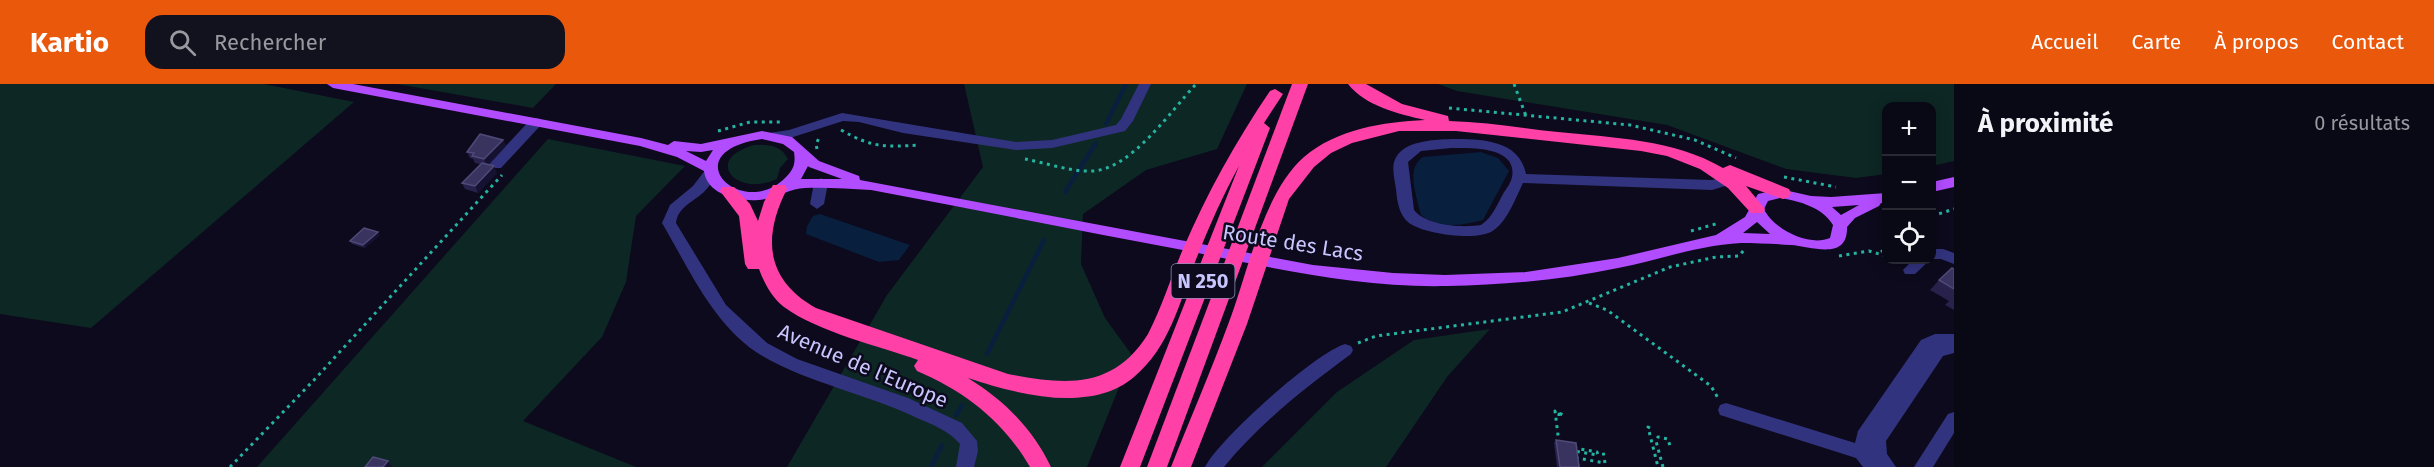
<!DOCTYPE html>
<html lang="fr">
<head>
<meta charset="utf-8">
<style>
  :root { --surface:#090815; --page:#12111e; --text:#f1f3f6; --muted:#999aa0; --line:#292934; --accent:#ea580c }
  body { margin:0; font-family:"Fira Sans",sans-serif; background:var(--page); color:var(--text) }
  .controls { position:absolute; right:18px; top:18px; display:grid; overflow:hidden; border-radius:12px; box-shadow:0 3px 15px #0003 }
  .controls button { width:54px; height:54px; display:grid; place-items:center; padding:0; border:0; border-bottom:2px solid var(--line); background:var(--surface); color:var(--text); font:30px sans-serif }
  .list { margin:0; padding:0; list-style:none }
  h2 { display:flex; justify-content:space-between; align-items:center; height:78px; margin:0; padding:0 24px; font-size:26px }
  h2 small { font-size:20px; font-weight:400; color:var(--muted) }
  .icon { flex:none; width:33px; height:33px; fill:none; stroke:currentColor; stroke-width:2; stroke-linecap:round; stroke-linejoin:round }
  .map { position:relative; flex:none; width:1954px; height:383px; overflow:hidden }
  header { display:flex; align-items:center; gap:36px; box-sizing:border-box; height:84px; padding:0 30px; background:var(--accent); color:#fff }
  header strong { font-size:28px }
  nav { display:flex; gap:33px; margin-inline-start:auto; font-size:21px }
  .search { width:420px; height:54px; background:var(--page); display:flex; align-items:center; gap:15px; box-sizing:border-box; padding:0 21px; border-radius:18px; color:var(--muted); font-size:22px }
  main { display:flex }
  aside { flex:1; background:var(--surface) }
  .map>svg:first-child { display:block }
</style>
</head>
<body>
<header>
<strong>Kartio</strong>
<div class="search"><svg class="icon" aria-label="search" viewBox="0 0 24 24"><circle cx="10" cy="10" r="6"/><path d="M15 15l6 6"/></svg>Rechercher</div>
<nav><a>Accueil</a><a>Carte</a><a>À propos</a><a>Contact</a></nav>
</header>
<main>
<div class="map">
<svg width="1954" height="383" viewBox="0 0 1954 383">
  <rect width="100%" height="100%" fill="#0c0a1c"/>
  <!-- green -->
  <g fill="#0d2724">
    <polygon points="0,0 264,0 354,18 91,244 0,230"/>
    <polygon points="397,0 556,0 533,24"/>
    <polygon points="964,0 1247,0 1217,65 1146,86 1083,130 1081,180 1105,234 1132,271 1087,383 787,383 887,211 983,83"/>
    <polygon points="1438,0 1954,0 1954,77 1932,82 1932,22 1886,22 1886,90 1856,94 1786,85 1667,41 1457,7"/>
    <polygon points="548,55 685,82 636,132 626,198 602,253 523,337 636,383 257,383"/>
    <path d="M 754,61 C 768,60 781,61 788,75 L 780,84 L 777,95 C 735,114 703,75 754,61 Z"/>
    <polygon points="1490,245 1447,293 1386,383 1262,383 1337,308 1414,256"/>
  </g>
  <!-- water -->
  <g fill="#081f3e">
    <path d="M 1481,68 L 1498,74 L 1509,87 L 1483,136 C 1461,142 1439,145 1421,131 C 1417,113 1405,84 1423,73 Z"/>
    <polygon points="820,130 910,161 899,176 879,178 806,150 807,142 813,132"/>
  </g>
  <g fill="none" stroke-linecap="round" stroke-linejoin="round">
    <!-- stream -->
    <g stroke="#081f3e" stroke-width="4.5">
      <polyline points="1106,40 1126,0"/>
      <polyline points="1065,108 1096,59"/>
      <polyline points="987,270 1044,156"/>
      <polyline points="956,331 962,321"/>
      <polyline points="931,383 942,361"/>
    </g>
    <!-- path -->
    <g stroke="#25b3a2" stroke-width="3" stroke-dasharray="3 4.5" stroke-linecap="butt">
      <polyline points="1514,0 1526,32"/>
      <polyline points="1449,24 1630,41 1695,56 1736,74"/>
      <path d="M 841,46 C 873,64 884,63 920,61"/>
      <polyline points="718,47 750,38 782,38"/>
      <polyline points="817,65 816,60 820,52"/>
      <path d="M 1025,75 C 1046,79 1071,88 1093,87 C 1131,85 1171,27 1196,0"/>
      <polyline points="1784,93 1836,103"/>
      <polyline points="1932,132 1954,125"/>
      <polyline points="1691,147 1719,139"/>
      <polyline points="1881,168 1886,164"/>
      <polyline points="1839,172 1869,167 1886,172"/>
      <polyline points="1589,219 1607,226 1711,302 1718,314"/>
      <polyline points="1358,259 1376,252 1562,228 1670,183 1716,173 1739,172 1744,166"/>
      <polyline points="1559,332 1559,330 1563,331"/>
      <polyline points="1650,344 1648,343 1658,383"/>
      <polyline points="1559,359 1555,327 1563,331"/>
      <polyline points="1574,364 1597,368 1598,371 1574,367"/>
      <polyline points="230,383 314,296 502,91"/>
      <polyline points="1578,383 1577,374 1605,379 1603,367"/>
      <polyline points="1663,383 1656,357 1658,353 1668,355 1670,362"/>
    </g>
    <!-- minor -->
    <g fill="#32337e" fill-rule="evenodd">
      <polygon points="1139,0 1151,0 1133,37 1125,47 1052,64 1016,66 903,49 859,38 843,37 790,54 774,56 767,52 769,49 789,46 842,29 1016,58 1052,56 1116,41 1121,35"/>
      <polygon points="536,34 541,35 543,38 541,41 501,84 491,84 489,81 491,78 531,35"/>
      <path d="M 1451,55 C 1480,55 1519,55 1526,90 L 1712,96 L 1730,91 L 1737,96 L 1735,99 L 1712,106 L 1523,99 C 1516,113 1508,136 1494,146 C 1479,158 1424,150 1409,139 C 1399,131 1397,117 1396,105 C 1395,98 1392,85 1394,78 C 1401,56 1434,56 1451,55 ZM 1451,64 C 1470,64 1518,62 1512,93 C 1511,99 1506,105 1503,110 C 1497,121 1492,134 1481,141 C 1462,144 1427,142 1414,126 L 1408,78 L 1421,67 Z"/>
      <path d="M 711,83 L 718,88 C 714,95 710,102 704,108 C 693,118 678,123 676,139 L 726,221 L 767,259 L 797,275 L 908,314 L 962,339 L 977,357 L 978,367 L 974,383 L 956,383 L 960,360 C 948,346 933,341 917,334 C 868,310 800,297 756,268 C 712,238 688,183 662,139 L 670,121 L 693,102 L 706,85 Z"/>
      <polygon points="821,94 828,99 824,120 817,125 810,120 814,99"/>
      <polygon points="1932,165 1943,165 1954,169 1954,180 1941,175 1932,175"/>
      <polygon points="1913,176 1930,176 1915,190 1905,190 1903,186"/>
      <polygon points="1935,250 1954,250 1954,269 1943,272 1886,357 1887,370 1896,383 1863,383 1856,374 1720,331 1718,326 1720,321 1726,319 1855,359 1858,347 1921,256"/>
      <path d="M 1345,260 L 1351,262 L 1353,266 L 1351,270 C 1305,304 1261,338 1224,383 L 1205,383 C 1219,355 1315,269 1345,260 Z"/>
      <polygon points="1954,328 1954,349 1933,383 1914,383 1948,330"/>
    </g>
    <!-- major -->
    <g fill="#b24cff" fill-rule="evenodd">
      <path d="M 327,0 L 353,0 L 641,54 L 668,61 L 674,57 L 701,60 L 762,47 L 792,53 L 819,77 L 859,92 L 860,96 L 1313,181 L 1393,189 L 1445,191 L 1526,188 L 1618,174 L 1716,151 L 1745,133 L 1758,110 L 1780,105 L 1811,112 L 1831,113 L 1886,109 L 1886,119 L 1881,119 L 1879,122 L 1855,134 L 1847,143 C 1848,178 1810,162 1791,161 C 1775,160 1757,159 1741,159 C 1699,161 1659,176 1618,184 C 1561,196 1505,201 1447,202 C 1360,204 1273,184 1188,167 C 1082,147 977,126 871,106 C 849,105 827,103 805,104 C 791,104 779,113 765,115 C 745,119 707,113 704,87 L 677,73 L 640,62 L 333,4 ZM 762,55 L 783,60 L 794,68 C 796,81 793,87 783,96 C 739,135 673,68 762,55 ZM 713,66 L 706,77 L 686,67 L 701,68 ZM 808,82 L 809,83 L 842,95 L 801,95 ZM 1780,114 C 1799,117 1822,123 1833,141 L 1830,154 C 1809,163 1773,145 1764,125 L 1768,117 ZM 1859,121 L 1841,131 L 1832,123 ZM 1757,138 L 1770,150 L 1743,149 Z"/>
      <polygon points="1954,93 1954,103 1932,108 1932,98"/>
    </g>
    <!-- highway -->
    <g fill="#ff40a7" fill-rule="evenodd">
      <polygon points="1292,0 1308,0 1167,383 1147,383"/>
      <path d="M 1348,0 L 1366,0 L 1402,20 L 1448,32 L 1449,37 C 1485,38 1522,44 1558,48 C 1615,54 1673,55 1723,84 L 1730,81 L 1789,105 L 1791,109 L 1789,113 L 1783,115 L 1746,102 L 1765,125 L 1763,129 L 1751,129 L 1728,104 L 1700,85 L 1667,72 L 1641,67 L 1456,47 L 1399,47 L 1352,59 L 1331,69 L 1314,83 L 1289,115 L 1247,240 L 1191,383 L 1171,383 C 1190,335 1211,287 1229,238 C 1248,188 1263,109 1304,73 C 1337,45 1383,38 1425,36 C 1399,30 1365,22 1348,0 Z"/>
      <path d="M 1275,5 L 1283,10 L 1264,39 L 1270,44 L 1140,383 L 1120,383 L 1239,82 C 1222,113 1208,145 1195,178 C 1180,218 1169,264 1134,293 C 1091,330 1016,310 968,294 C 1004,316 1033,345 1051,383 L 1030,383 C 1003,337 966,308 917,287 L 914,282 L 918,276 C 879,262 818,248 784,223 C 772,214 764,199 759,185 L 748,185 L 745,180 L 739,132 L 720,107 L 722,103 L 734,103 L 750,120 L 758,137 L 764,118 L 773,101 L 785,101 L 787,105 C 762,154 766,196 816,224 L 1008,290 C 1065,301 1113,306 1148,250 C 1162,223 1171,193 1183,165 C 1207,109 1236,57 1270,7 Z"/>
    </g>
  </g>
  <!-- wall -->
  <g fill="#27214c">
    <polygon points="503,56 506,62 489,81 497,89 478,109 465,105 462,99 480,80 475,79 473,75 470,74 467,68"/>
    <polygon points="380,151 365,164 352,160 350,157"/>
    <polygon points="1954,185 1954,226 1945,221 1949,217 1930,206 1939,196"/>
    <polygon points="1556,356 1579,383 1557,383 1554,359"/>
  </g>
  <!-- shaded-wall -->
  <g fill="#151130">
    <polygon points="503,56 506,62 487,82 484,75"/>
    <polygon points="494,82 497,89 478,109 475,102"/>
    <polygon points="378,148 380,151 365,164 363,161"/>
    <polygon points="388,377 392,383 383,383"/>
  </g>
  <!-- building -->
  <g fill="#39335f" stroke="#4f4a78" stroke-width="1.5">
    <polygon points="480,50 503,56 484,75 472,72 474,69 467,68"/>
    <polygon points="482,79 494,82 475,102 462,99"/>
    <polygon points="364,144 378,148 363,161 350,157"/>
    <polygon points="1952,184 1954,185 1954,205 1939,196"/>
    <polygon points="1556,356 1576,359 1579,383 1560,383"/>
    <polygon points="373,373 388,377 383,383 365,383"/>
  </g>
  <g text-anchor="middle" stroke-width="5" stroke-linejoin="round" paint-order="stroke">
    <!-- shield labels -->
    <rect fill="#0c0a1c" stroke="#908dbb" stroke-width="1.5" x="1171.5" y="180" width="63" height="34" rx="4.5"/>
    <g font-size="20" font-weight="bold" fill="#c9c5ff">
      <text x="1203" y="204">N 250</text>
    </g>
    <!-- street labels -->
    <g font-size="21" fill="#c9c5ff" stroke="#0c0a1c">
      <text transform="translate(1293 159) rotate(9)" y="7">Route des Lacs</text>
      <text transform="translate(863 282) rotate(23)" y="7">Avenue de l'Europe</text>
    </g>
  </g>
</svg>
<div class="controls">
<button>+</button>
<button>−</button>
<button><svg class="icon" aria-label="locate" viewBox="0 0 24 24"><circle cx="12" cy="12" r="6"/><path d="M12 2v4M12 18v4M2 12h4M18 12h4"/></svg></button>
</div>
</div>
<aside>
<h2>À proximité<small>0 résultats</small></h2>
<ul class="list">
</ul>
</aside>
</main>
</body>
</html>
